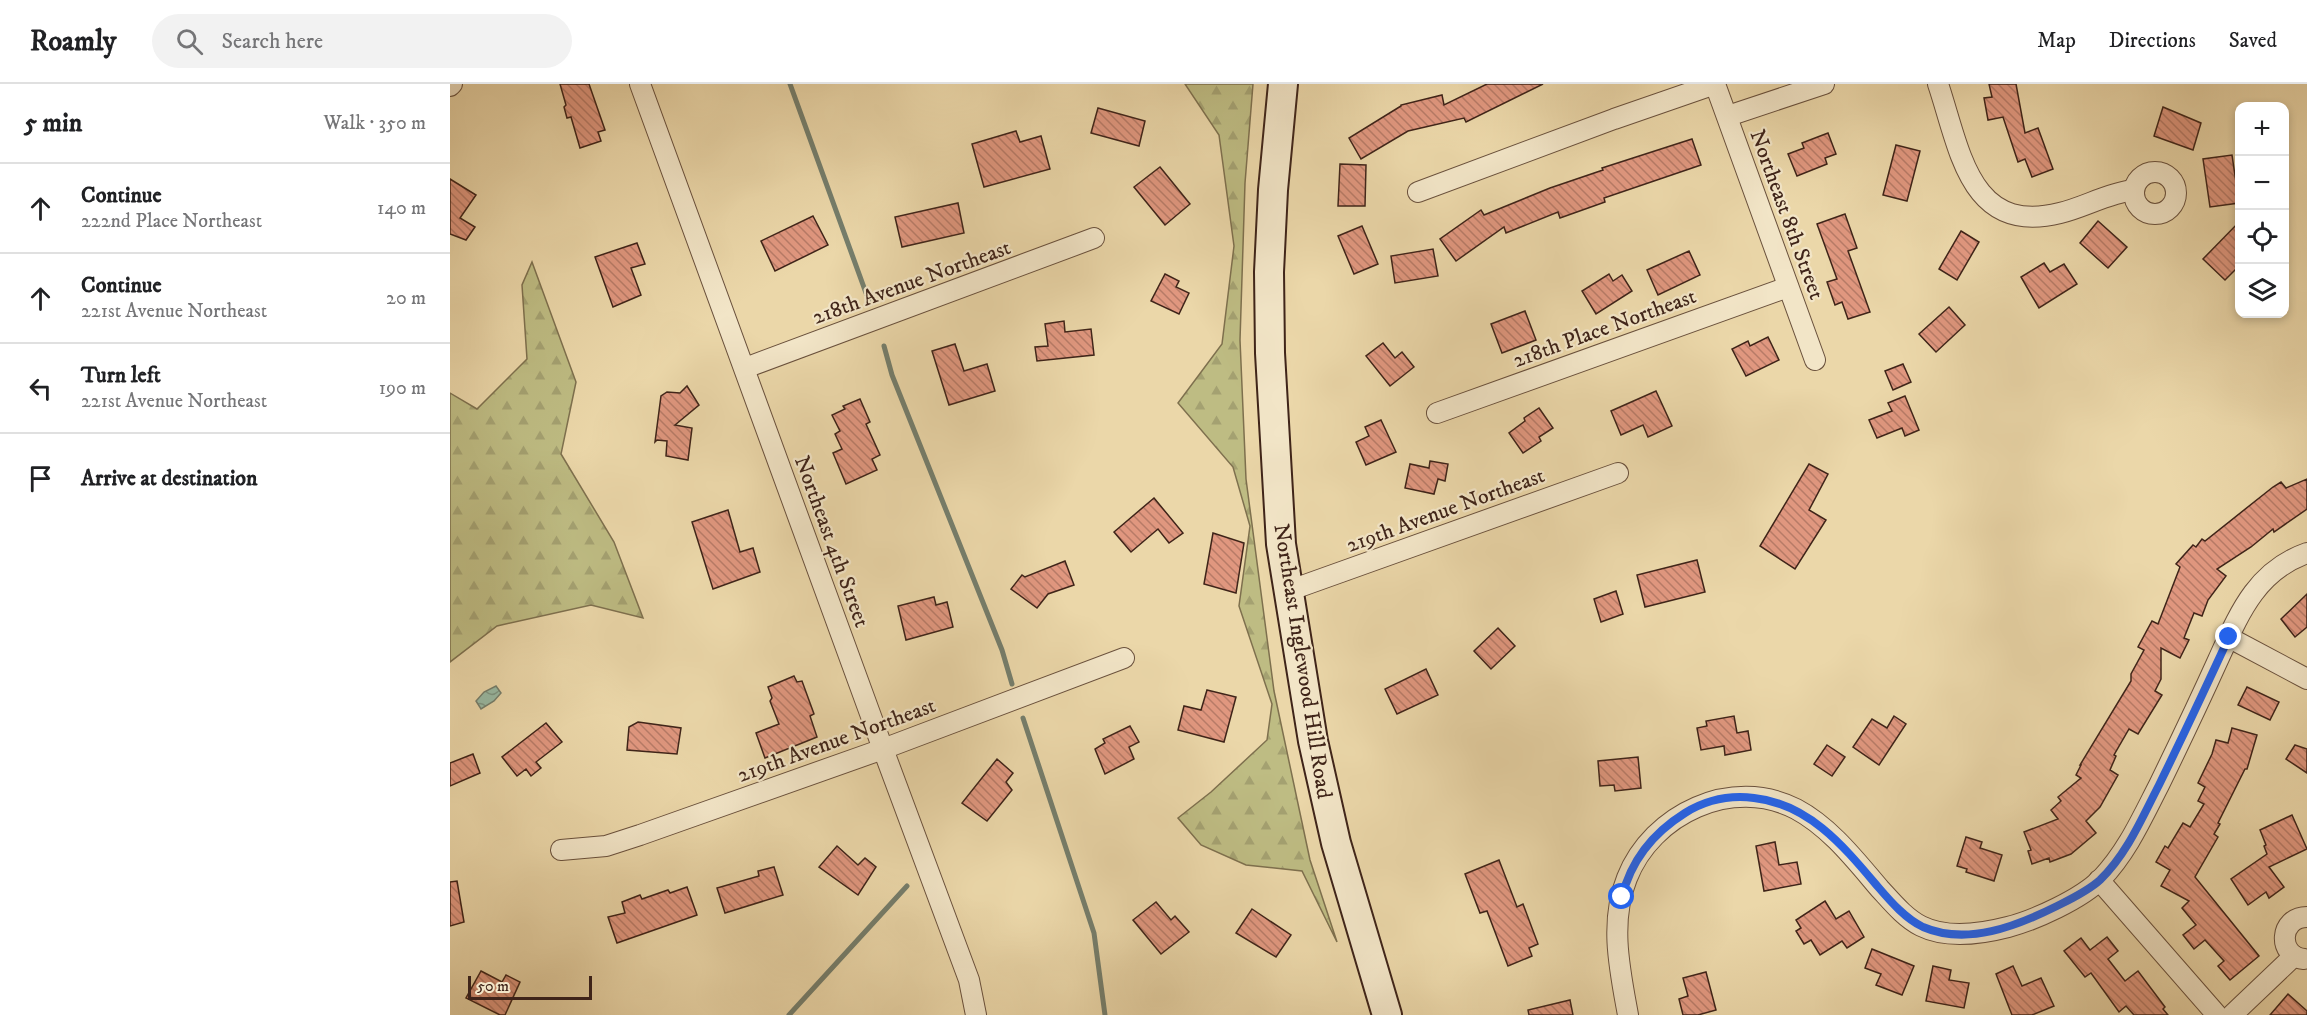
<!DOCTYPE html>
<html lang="en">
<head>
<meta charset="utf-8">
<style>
  :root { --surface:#fff; --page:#f2f2f2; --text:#202124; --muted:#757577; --line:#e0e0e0 }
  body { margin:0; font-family:"IM FELL DW Pica",serif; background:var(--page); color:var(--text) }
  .controls { position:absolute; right:18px; top:18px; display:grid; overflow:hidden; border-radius:12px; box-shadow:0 3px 9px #0003 }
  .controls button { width:54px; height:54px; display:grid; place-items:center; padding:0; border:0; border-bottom:2px solid var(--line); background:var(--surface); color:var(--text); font:30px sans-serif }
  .scale { position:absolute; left:18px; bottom:15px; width:124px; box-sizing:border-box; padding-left:6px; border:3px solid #3f2419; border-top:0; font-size:16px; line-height:21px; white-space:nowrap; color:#3f2419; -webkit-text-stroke:4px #f2e5c7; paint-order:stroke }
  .stop { position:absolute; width:18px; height:18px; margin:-14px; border:4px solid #2563eb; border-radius:50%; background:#fff }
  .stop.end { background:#2563eb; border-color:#fff; box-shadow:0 2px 6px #0008 }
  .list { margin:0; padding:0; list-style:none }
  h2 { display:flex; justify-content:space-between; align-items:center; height:78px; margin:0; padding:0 24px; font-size:26px }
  h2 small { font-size:20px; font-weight:400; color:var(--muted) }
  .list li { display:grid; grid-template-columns:39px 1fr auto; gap:18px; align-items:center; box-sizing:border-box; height:90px; padding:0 24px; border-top:2px solid var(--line) }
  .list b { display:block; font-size:22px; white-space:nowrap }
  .list p { margin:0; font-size:20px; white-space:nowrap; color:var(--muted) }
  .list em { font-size:20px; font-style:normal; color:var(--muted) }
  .icon { flex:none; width:33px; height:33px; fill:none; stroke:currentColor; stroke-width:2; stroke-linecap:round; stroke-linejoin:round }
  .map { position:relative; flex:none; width:1857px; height:931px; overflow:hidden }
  header { display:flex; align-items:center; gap:36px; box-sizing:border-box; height:84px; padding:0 30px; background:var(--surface); border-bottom:2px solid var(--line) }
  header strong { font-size:28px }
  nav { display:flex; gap:33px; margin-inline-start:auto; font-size:21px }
  .search { width:420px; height:54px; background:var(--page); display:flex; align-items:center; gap:15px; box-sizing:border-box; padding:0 21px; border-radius:33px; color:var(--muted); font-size:22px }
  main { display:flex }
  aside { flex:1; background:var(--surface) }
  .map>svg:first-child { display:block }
</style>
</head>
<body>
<header>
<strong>Roamly</strong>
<div class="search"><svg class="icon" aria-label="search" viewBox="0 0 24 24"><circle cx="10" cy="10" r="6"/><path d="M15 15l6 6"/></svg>Search here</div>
<nav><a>Map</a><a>Directions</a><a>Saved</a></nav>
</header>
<main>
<aside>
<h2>5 min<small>Walk · 350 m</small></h2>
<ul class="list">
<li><svg class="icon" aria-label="ahead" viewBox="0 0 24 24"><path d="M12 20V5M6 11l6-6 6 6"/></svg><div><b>Continue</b><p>222nd Place Northeast</p></div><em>140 m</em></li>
<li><svg class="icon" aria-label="ahead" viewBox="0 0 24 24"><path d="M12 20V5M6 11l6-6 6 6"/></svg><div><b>Continue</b><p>221st Avenue Northeast</p></div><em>20 m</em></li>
<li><svg class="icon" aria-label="left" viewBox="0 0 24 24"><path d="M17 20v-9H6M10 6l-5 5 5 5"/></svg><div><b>Turn left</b><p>221st Avenue Northeast</p></div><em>190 m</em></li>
<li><svg class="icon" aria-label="arrive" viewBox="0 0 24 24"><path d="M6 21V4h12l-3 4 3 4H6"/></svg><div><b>Arrive at destination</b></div></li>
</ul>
</aside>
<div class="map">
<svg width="1857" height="931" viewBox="0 0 1857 931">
  <defs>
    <pattern id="forest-firs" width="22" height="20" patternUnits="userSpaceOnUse" patternTransform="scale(1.5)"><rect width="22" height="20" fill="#bebc83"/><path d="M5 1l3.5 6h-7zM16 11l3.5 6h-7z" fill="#a4a171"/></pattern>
    <pattern id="water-waves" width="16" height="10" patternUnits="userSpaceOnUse" patternTransform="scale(1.5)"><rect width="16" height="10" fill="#99baa4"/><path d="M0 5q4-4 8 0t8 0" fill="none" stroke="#7e9785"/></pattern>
    <pattern id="building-back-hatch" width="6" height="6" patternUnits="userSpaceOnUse" patternTransform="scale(1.5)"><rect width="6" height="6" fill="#e0977f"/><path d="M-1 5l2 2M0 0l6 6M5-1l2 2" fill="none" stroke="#b77b67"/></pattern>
  </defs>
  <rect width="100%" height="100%" fill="#ebd7a9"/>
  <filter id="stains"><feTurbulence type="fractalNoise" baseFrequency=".00333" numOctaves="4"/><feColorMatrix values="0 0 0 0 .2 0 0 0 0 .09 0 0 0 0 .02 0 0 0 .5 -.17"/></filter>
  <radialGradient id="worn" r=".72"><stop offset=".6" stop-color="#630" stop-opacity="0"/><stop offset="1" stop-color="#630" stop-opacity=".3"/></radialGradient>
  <!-- forest -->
  <g fill="url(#forest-firs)" stroke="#7e704e" stroke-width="1.5">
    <polygon points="735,0 803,0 795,99 790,256 796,395 824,607 860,776 887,858 852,787 796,781 751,761 728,734 761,708 817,656 822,620 789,522 800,442 783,383 728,319 772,260 784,162 769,51"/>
    <polygon points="82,178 126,298 111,370 164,458 193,534 141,521 47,542 0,578 0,309 27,325 77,275 72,201"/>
  </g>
  <!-- water -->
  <polygon fill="url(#water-waves)" stroke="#757e6c" stroke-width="1.5" points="46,602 51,609 44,617 31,625 26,617 34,608"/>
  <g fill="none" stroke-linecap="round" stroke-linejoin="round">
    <!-- stream -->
    <g stroke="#757e6c" stroke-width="5">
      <polyline points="340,0 420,220"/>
      <polyline points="434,262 442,291 552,566 562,600"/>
      <polyline points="573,634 644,849 655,931"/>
      <polyline points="339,931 457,802"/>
    </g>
  </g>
  <!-- building -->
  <g fill="url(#building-back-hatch)" stroke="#3f2419" stroke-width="1.5">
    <polygon points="110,0 139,0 155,46 148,48 151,57 130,64 121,33 117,34 114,23 116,21"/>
    <polygon points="1037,0 1093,0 1016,38 1014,34 958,47 911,75 899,54 951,22 951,21 992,11 994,21"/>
    <polygon points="1539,0 1566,0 1575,49 1588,44 1603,85 1582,93 1575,75 1568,78 1553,33 1538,36 1534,14 1542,13"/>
    <polygon points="1713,23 1751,39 1743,66 1704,52"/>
    <polygon points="648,24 695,37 689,62 641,49"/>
    <polygon points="566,47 570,58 591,52 600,85 534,103 522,60"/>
    <polygon points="1378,49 1386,70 1375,74 1377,80 1347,92 1338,70 1354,64 1352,59"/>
    <polygon points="1242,55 1251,81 1154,114 1155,118 1110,134 1108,128 1056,149 1054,143 1006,177 990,155 1031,126 1034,131 1100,104 1153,86 1152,84"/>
    <polygon points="1446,61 1470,67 1457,117 1433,111"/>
    <polygon points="1782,71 1789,119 1760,123 1753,75"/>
    <polygon points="890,80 916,81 915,122 888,122"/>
    <polygon points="710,83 740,120 715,141 684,103"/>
    <polygon points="0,95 26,111 10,134 25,143 16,156 0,150"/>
    <polygon points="508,119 514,149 452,163 445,133"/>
    <polygon points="1395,130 1407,164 1398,167 1420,228 1398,235 1392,218 1385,221 1377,198 1387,195 1367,140"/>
    <polygon points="363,132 378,161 325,187 311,157"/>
    <polygon points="1648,137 1677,163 1658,184 1630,159"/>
    <polygon points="1790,137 1790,181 1775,196 1753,175"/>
    <polygon points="912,142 928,180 904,190 888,152"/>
    <polygon points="1511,147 1529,158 1507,196 1489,185"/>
    <polygon points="187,159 195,180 181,184 191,211 163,223 145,173"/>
    <polygon points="983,165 988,192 945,199 941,172"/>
    <polygon points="1239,167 1250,191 1208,211 1197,186"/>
    <polygon points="1594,179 1600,188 1614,180 1627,200 1589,224 1571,193"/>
    <polygon points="715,190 729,197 726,203 739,209 729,230 701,217"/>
    <polygon points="1159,190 1163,197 1172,191 1182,207 1146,230 1132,207"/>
    <polygon points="1499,223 1515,241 1486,268 1469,250"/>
    <polygon points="1075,227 1086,256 1052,269 1041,240"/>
    <polygon points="614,237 615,248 641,245 644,271 587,277 585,263 598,262 595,240"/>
    <polygon points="1318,253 1329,276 1296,292 1282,265 1298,257 1300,262"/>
    <polygon points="933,259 945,274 952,268 964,283 940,302 916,272"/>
    <polygon points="505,260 514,287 537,280 545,307 499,321 482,267"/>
    <polygon points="1453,280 1461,298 1443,306 1435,287"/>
    <polygon points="237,302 249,321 225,341 242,344 238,376 216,372 217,357 207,356 205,358 211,312 217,308 230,309"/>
    <polygon points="1206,307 1222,342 1198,353 1193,341 1171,351 1161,327"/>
    <polygon points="1455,312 1469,346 1455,352 1452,344 1427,354 1419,336 1442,327 1438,319"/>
    <polygon points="410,315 420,338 416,340 430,371 422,375 427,386 396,400 383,369 392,365 385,350 390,347 382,331 395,325 393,322"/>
    <polygon points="1089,324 1103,344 1089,353 1091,357 1073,369 1059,349 1075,337 1074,334"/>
    <polygon points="931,336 946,368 916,381 906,358 919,352 915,343"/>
    <polygon points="980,377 998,380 995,397 988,395 984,410 955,404 960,380 979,384"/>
    <polygon points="1359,380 1378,390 1359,426 1376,436 1345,485 1310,462"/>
    <polygon points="1857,395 1857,425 1824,448 1823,445 1801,463 1767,485 1776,492 1758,516 1752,532 1744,529 1734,554 1739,556 1730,574 1711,564 1711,595 1705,607 1712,611 1688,650 1679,645 1664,671 1666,672 1660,686 1668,691 1650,723 1636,737 1646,749 1621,770 1600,778 1599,774 1582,780 1578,767 1581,766 1574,748 1608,735 1601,726 1611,717 1608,713 1631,694 1626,691 1631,681 1630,681 1681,597 1681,590 1694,566 1688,563 1702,537 1708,540 1730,483 1726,480 1743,461 1746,463 1752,455 1755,457 1823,403 1831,398 1836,404"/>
    <polygon points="704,414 733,449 719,459 708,445 681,468 664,448"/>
    <polygon points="278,426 290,468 303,464 310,488 263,505 242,438"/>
    <polygon points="763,449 794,459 786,509 754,500"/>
    <polygon points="1247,476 1255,508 1195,523 1187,491"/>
    <polygon points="615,477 624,501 598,510 587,524 561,505 572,491 575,493"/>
    <polygon points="1166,507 1173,530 1151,538 1144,515"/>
    <polygon points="1857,510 1857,543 1845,553 1831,535"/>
    <polygon points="484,513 486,521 497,518 503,543 456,556 448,522"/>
    <polygon points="1048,544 1065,562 1041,585 1024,567"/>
    <polygon points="976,585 988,611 947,630 935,605"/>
    <polygon points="344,592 347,598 352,597 364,630 360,632 367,653 315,674 306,649 329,640 320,617 322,614 318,603"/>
    <polygon points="1797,603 1829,618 1820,636 1788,621"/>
    <polygon points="757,606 786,613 774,658 728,646 734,622 751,626"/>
    <polygon points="1284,632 1287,649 1298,647 1301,666 1275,671 1274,662 1251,666 1247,644 1257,642 1256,637"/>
    <polygon points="1444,632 1456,640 1429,681 1403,663 1422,635 1437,644"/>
    <polygon points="188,638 231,644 227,670 177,666 179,643"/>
    <polygon points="96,639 112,658 86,678 91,684 81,692 76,685 67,692 52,673"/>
    <polygon points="680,642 689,658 679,663 684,675 655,690 645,665 655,659 653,655"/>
    <polygon points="1782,644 1807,651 1797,685 1795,685 1768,739 1770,740 1764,750 1768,753 1745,793 1809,872 1780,896 1768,882 1774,877 1755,856 1744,865 1733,851 1746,841 1732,824 1739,817 1711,802 1720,786 1706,778 1715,762 1718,764 1733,739 1740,743 1754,720 1748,717 1755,703 1748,699 1762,670 1766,656 1778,659"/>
    <polygon points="1377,661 1395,673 1382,692 1364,680"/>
    <polygon points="1845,661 1857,665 1857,689 1836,675"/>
    <polygon points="23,670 30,689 0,702 0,679"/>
    <polygon points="1188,673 1191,704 1165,707 1164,701 1150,702 1148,677"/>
    <polygon points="547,675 563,689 556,698 562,706 537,737 512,719"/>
    <polygon points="1842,731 1857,765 1819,783 1834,803 1819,814 1816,808 1798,821 1781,795 1817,770 1814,762 1816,761 1810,746"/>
    <polygon points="1516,753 1532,758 1530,764 1552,771 1544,797 1516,788 1517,785 1507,782"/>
    <polygon points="1325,758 1329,781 1347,778 1351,800 1314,807 1306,762"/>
    <polygon points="387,762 408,781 415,774 426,783 408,811 369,783"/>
    <polygon points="1049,776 1067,823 1073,820 1088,860 1079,864 1082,872 1058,882 1037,827 1030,829 1015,790"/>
    <polygon points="324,783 333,811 275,829 267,804 309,792 308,787"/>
    <polygon points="7,797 14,838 0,842 0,798"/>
    <polygon points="237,803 247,831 167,859 158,833 175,829 172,818 190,811 192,815 218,806 220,809"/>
    <polygon points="1375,817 1386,835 1399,827 1414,853 1397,864 1392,857 1370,871 1361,856 1354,860 1346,847 1351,844 1346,836"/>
    <polygon points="706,818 721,836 725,832 739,848 711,870 683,836"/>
    <polygon points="802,825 841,851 826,873 786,849"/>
    <polygon points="1657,853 1668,867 1658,875 1675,897 1688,887 1715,923 1713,925 1718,931 1684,931 1676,922 1669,928 1641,889 1635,893 1614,867 1631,854 1640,866"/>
    <polygon points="1422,865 1464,882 1452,911 1426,901 1431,890 1415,884"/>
    <polygon points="1483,882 1501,886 1499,896 1519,899 1514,924 1476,917"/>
    <polygon points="1563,882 1572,902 1591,894 1604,922 1582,931 1562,931 1546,890"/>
    <polygon points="31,887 52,898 56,891 70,898 55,931 50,931 16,914"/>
    <polygon points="1256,888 1266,926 1248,931 1233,931 1229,915 1238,912 1233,894"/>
    <polygon points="1838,910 1857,927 1857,931 1820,931"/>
    <polygon points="1120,916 1123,931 1079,931 1078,926"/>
  </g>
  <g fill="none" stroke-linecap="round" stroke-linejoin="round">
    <defs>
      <g id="street">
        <polyline points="190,0 433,665 519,896 526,931"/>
        <polyline points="1265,0 1365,276"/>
        <path d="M 1488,0 C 1510,65 1519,152 1610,129 C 1635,123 1658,109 1684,106"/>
        <polyline points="0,2 2,0"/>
        <polyline points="1278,32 1374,0"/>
        <circle cx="1705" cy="109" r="21"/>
        <polyline points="968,108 1164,35 1265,0"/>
        <polyline points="295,284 644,154"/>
        <polyline points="987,329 1338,203"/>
        <polyline points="838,507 1168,389"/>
        <polyline points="1778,553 1857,595"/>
        <polyline points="111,766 156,762 190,751 433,665 674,574"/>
        <polyline points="1649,796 1767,931"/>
        <path d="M 1854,875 C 1827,872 1829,833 1857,833"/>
        <path d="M 1178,931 C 1170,887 1159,838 1177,794 C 1202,730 1282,692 1346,725 C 1380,743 1406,777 1430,805 C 1442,818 1455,834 1471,842 C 1497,855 1531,850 1558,843 C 1585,836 1631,815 1651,795 C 1677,768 1692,734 1709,701 C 1729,660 1749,618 1768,576 C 1789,530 1806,487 1857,469"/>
        <polyline points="1782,931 1844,872"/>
      </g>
      <polyline id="secondary" points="833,0 823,106 819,188 820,269 831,460 863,657 886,759 937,931"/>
    </defs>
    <!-- street casing -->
    <use href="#street" stroke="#6a513d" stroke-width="22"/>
    <!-- secondary casing -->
    <use href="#secondary" stroke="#3f2419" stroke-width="32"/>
    <!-- street -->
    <use href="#street" stroke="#f2e5c7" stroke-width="20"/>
    <!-- secondary -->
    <use href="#secondary" stroke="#f2e5c7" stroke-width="28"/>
  </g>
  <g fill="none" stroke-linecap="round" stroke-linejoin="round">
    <!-- route -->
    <path stroke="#2563eb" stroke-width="8" d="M 1172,813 C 1181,776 1203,749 1235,729 C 1256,716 1280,711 1304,714 C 1360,720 1395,764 1429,804 C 1441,818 1456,835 1473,843 C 1517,862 1567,842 1607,822 C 1621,815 1638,807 1650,796 C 1677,770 1692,734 1709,701 C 1733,652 1756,603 1779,553"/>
  </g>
  <g text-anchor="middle" stroke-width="4.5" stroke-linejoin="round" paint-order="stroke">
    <!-- street labels -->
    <g font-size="22" fill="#3f2419" stroke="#f2e5c7">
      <text transform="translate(1338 130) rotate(70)" y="8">Northeast 8th Street</text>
      <text transform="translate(461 197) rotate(-20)" y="8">218th Avenue Northeast</text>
      <text transform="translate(1154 243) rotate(-20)" y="8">218th Place Northeast</text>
      <text transform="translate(995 425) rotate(-20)" y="8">219th Avenue Northeast</text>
      <text transform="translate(383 457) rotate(70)" y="8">Northeast 4th Street</text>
      <text transform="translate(854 577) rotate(81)" y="8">Northeast Inglewood Hill Road</text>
      <text transform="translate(386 655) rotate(-20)" y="8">219th Avenue Northeast</text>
    </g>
  </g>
  <rect width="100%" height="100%" filter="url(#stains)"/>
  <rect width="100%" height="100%" fill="url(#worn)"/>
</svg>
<div class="controls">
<button>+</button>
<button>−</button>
<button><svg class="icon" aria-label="locate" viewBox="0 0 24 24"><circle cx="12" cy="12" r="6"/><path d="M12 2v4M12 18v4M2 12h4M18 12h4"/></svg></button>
<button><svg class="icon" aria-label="layers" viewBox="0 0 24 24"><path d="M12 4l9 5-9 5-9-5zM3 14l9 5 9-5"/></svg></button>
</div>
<div class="scale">50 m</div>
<div class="stop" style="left:1172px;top:813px"></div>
<div class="stop end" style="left:1779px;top:553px"></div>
</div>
</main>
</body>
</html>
